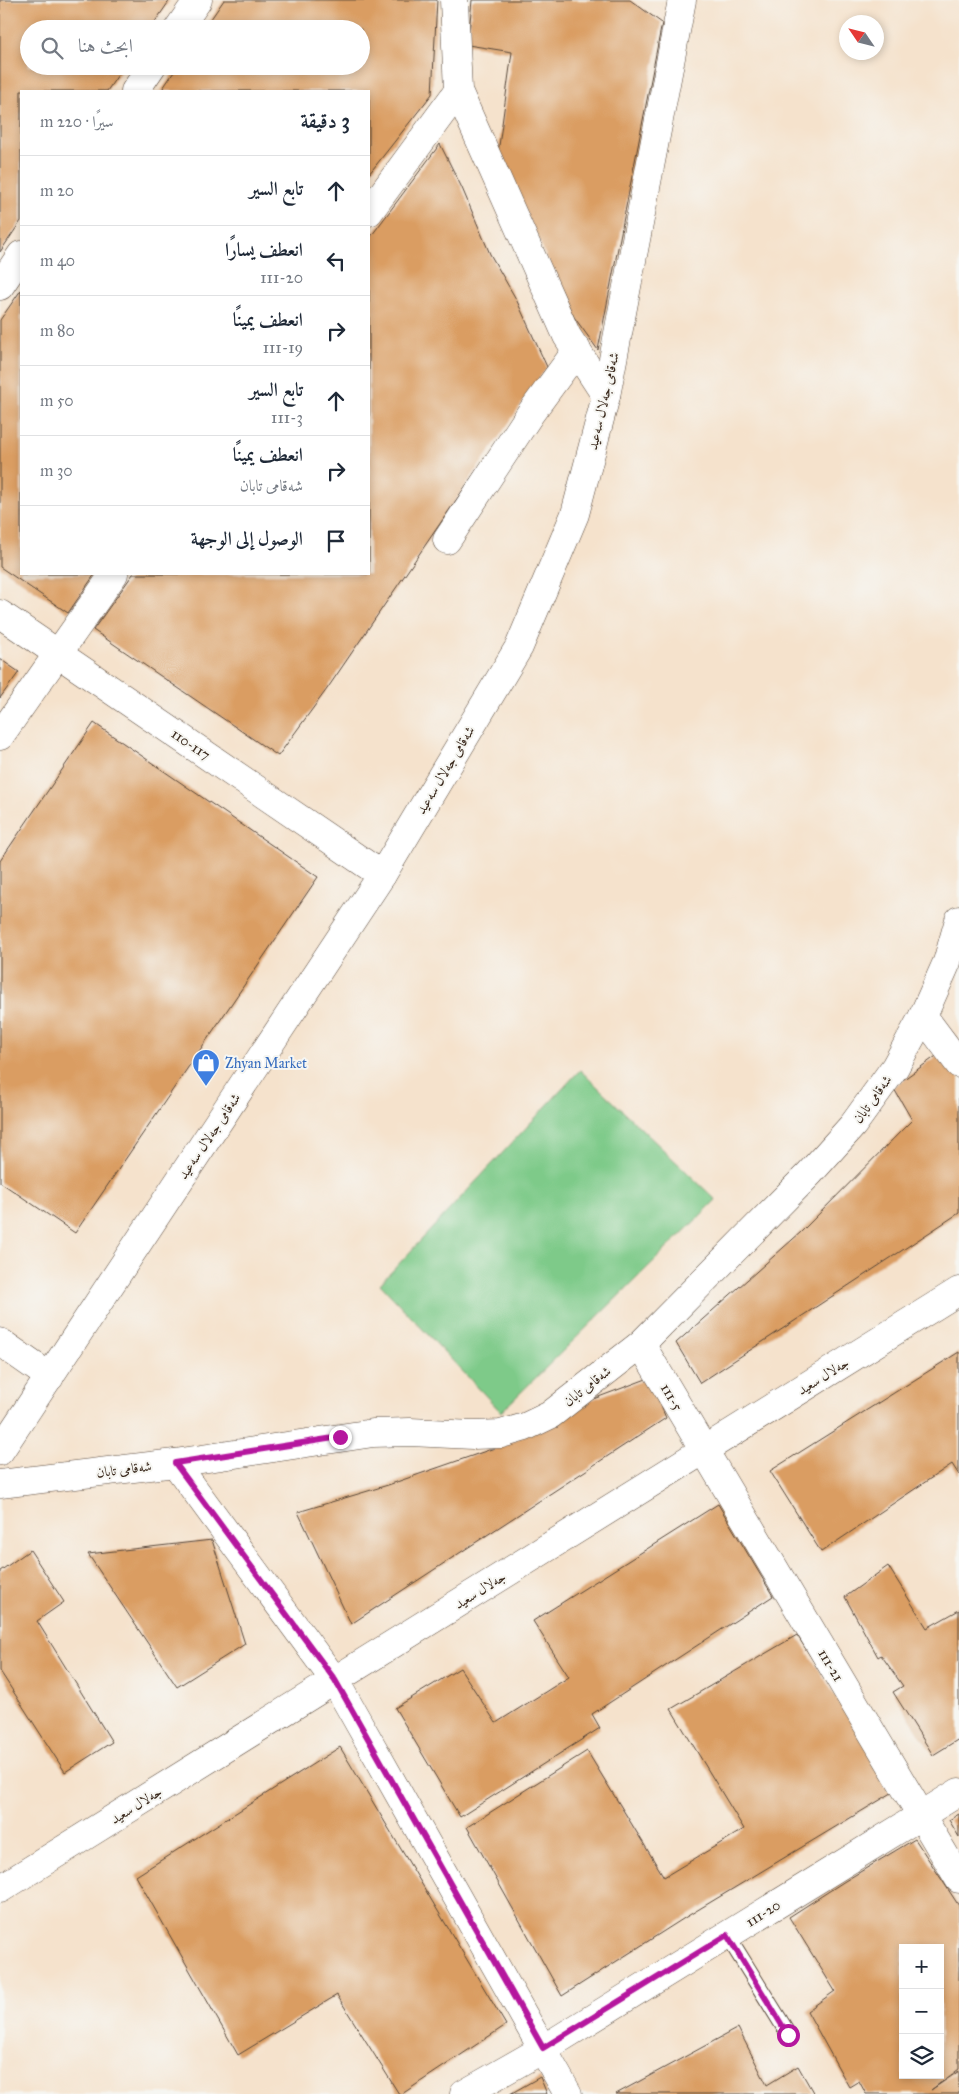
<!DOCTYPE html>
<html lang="ar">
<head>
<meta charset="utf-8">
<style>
  :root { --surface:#fff; --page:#f2f2f3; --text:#1f2937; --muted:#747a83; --line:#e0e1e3 }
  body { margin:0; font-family:"IM FELL Great Primer",Amiri,serif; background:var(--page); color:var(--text); direction:rtl }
  .controls { position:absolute; right:15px; bottom:15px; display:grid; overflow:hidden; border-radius:0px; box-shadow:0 2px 8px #0003 }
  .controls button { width:45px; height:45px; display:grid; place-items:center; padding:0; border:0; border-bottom:1px solid var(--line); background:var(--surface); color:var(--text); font:25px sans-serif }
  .compass { position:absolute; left:839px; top:15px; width:45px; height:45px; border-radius:50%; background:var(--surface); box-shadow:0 2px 8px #0003; rotate:305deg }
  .stop { position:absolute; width:15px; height:15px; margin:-11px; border:4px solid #b5179e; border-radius:50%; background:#fff }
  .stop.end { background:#b5179e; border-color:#fff; box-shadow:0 1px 5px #0008 }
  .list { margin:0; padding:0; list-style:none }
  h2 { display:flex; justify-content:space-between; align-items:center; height:65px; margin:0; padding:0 20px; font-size:21px }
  h2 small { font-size:16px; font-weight:400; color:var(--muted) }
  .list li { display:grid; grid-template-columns:32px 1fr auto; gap:15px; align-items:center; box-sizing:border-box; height:70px; padding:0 20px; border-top:1px solid var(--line) }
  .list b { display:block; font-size:19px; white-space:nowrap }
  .list p { margin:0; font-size:16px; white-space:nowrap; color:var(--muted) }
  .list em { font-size:16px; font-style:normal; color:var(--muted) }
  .icon { flex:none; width:28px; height:28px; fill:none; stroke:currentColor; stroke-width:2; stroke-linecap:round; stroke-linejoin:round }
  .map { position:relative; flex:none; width:959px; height:2094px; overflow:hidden; direction:ltr }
  .search { position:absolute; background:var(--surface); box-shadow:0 2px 8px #0003; left:20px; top:20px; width:350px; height:55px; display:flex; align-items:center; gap:12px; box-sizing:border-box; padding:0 18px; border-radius:28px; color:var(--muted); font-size:19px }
  .panel { position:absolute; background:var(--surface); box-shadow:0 2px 8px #0003; left:20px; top:90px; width:350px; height:485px; border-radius:0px; direction:rtl }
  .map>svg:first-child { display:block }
</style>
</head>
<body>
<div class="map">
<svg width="959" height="2094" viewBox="0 0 959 2094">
  <rect width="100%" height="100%" fill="#f6f6f2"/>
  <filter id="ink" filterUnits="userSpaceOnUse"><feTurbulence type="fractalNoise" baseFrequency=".02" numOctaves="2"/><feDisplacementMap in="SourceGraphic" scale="10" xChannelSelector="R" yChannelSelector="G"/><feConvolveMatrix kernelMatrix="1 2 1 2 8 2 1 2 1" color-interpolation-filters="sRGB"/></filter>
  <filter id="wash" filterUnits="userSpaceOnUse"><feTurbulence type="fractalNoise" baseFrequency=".0096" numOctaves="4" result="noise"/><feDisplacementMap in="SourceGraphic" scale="20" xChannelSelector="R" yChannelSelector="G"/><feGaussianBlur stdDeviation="1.12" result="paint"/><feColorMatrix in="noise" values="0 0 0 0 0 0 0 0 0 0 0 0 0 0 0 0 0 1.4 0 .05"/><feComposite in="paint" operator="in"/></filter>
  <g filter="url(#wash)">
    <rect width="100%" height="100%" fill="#f5e2cc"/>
    <!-- green -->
    <polygon fill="#7eca89" stroke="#5c7a54" points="580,1070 716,1200 501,1412 380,1284"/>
    <g id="blocks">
      <!-- building -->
      <g fill="#da9d62" fill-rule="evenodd">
        <polygon points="0,0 170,0 150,29 29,29 29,66 124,66 107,91 21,91 21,221 0,252"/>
        <polygon points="224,0 437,0 432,94 369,174 369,91 161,91 178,66 361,66 361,29 204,29"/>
        <polygon points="472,0 630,0 662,23 598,350 574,317 498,153 512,52 468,45"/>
        <polygon points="440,144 462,188 490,254 516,299 547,367 327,689 278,756 93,630 133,574 369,574 369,239"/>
        <polygon points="21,290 21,574 95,574 68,613 0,567 0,320"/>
        <polygon points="0,659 19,672 0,698"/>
        <polygon points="94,723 318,877 75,1233 0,1182 0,861"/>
        <polygon points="946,1049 959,1071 959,1213 700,1383 676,1343 801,1232 912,1120 893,1087"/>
        <polygon points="959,1352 959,1475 952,1464 821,1552 770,1471"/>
        <polygon points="649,1378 666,1418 351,1624 298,1512 388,1485 509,1443 588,1401"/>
        <polygon points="718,1504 773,1596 592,1714 600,1728 460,1817 395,1708 460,1668 496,1723 569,1677 533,1621"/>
        <polygon points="212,1540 245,1644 177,1687 88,1554"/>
        <polygon points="30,1550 64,1602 37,1621 112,1742 65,1772 0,1671 0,1571"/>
        <polygon points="888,1566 927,1628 959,1610 959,1739 933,1755 893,1692 903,1686 881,1655 878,1657 845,1597"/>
        <polygon points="797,1635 895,1791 686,1917 562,1996 467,1827 587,1751 664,1877 744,1829 671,1709"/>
        <polygon points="340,1747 506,2025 402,2094 399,2094 337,1995 238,2055 136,1876"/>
        <polygon points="959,1814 959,1837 949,1820"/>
        <path d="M 915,1839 L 959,1906 L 959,2069 L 931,2090 L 959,2071 L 959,2094 L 866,2094 L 859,2081 L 849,2087 L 807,2011 L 835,1991 L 789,1917 L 845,1881 ZM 903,1948 L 940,1948 L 940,2075 L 903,2075 Z"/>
        <polygon points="738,2028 767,2085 798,2066 814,2094 616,2094"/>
        <polygon points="540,2077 547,2094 510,2094"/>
      </g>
    </g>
  </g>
  <g filter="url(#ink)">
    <use href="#blocks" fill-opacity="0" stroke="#574638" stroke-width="1"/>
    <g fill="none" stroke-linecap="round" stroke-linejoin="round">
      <defs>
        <polyline id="lane" points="727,1935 789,2035"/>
        <g id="street">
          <polyline points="454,0 458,91 567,336 606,396"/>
          <polyline points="178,29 198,0"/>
          <polyline points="135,91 152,66"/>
          <polyline points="369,212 458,91"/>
          <polyline points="0,286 21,255"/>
          <polyline points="447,540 530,414 577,350"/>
          <polyline points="0,614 382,875"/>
          <polyline points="0,736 114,574"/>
          <polyline points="923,1016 959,1064"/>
          <polyline points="0,1342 50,1377"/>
          <polyline points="641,1344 959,1879"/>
          <polyline points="0,1451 382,875 519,647 575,514 606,396 682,0"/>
          <polyline points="175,1463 335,1681 568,2094"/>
          <polyline points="0,1484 175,1463 373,1433 410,1432 473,1435 501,1434 525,1427 550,1415 641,1344 809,1174 853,1125 895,1067 923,1016 947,962 959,920"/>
          <polyline points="0,1889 959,1291"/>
          <polyline points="464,2094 543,2049 959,1792"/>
        </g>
      </defs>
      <!-- lane casing -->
      <use href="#lane" stroke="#574638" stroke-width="17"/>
      <!-- street casing -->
      <use href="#street" stroke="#574638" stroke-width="29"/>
      <!-- lane -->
      <use href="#lane" stroke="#fff" stroke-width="15"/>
      <!-- street -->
      <use href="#street" stroke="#fff" stroke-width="28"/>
    </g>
  </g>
  <g fill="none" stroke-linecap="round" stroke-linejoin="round" filter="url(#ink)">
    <!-- route -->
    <polyline stroke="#b5179e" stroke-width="6" points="340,1437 175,1463 335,1680 543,2048 727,1935 788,2035"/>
  </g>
  <!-- icons -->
  <defs>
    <symbol id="shop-pin" viewBox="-11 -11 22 30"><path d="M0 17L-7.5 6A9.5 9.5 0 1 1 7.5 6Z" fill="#3f7fe0" stroke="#f6f6f2"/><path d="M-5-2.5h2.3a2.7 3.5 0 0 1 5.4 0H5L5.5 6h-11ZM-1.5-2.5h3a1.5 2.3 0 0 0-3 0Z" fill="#fff"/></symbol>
  </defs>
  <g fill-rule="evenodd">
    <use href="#shop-pin" x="190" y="1047" width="32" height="43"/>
  </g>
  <g text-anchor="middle" stroke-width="4" stroke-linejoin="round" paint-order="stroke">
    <!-- street labels -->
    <g font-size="14" fill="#3b2a1e" stroke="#f6f6f2">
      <text transform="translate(603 401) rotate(-77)" y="5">شەقامی جەلال سەعید</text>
      <text transform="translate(191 744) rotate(34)" y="5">110-117</text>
      <text transform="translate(445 770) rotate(-59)" y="5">شەقامی جەلال سەعید</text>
      <text transform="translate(872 1099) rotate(-54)" y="5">شەقامی تابان</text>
      <text transform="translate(209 1136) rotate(-56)" y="5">شەقامی جەلال سەعید</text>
      <text transform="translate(823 1376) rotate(-32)" y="5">جه‌لال سعید</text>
      <text transform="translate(587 1386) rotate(-38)" y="5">شەقامی تابان</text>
      <text transform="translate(672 1397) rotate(59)" y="5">111-5</text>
      <text transform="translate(124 1469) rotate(-7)" y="5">شەقامی تابان</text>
      <text transform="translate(480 1590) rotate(-32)" y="5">جه‌لال سعید</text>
      <text transform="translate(831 1665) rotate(59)" y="5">111-21</text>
      <text transform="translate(136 1805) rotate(-32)" y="5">جه‌لال سعید</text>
      <text transform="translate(763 1913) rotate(-32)" y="5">111-20</text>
    </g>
    <!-- shop labels -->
    <g font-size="14" fill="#366cbe" stroke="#f6f6f2" text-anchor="start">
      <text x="225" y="1068">Zhyan Market</text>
    </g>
  </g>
</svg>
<div class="controls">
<button>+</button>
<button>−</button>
<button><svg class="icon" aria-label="layers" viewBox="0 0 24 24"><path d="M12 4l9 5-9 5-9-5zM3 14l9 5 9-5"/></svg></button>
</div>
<svg class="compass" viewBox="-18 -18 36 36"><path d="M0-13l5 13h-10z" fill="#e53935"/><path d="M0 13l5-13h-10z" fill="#747a83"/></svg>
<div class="stop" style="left:788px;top:2035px"></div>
<div class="stop end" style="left:340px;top:1437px"></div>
<div class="search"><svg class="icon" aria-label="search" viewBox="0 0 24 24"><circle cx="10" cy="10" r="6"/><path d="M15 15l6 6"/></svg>ابحث هنا</div>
<section class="panel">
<h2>3 دقيقة<small>سيرًا · 220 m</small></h2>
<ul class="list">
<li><svg class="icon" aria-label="ahead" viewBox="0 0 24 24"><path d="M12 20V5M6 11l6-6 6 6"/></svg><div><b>تابع السير</b></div><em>20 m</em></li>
<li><svg class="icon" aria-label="left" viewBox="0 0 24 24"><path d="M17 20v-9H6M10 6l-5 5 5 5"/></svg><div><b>انعطف يسارًا</b><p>111-20</p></div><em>40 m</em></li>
<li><svg class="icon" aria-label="right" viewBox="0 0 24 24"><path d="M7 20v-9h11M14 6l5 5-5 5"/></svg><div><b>انعطف يمينًا</b><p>111-19</p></div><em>80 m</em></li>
<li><svg class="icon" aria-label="ahead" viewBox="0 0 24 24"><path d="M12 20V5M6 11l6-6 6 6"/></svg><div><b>تابع السير</b><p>111-3</p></div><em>50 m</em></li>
<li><svg class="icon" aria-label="right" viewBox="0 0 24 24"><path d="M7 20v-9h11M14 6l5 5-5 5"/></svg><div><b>انعطف يمينًا</b><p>شەقامی تابان</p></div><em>30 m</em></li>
<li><svg class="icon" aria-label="arrive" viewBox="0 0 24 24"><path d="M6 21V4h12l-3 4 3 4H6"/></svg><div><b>الوصول إلى الوجهة</b></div></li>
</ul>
</section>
</div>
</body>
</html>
